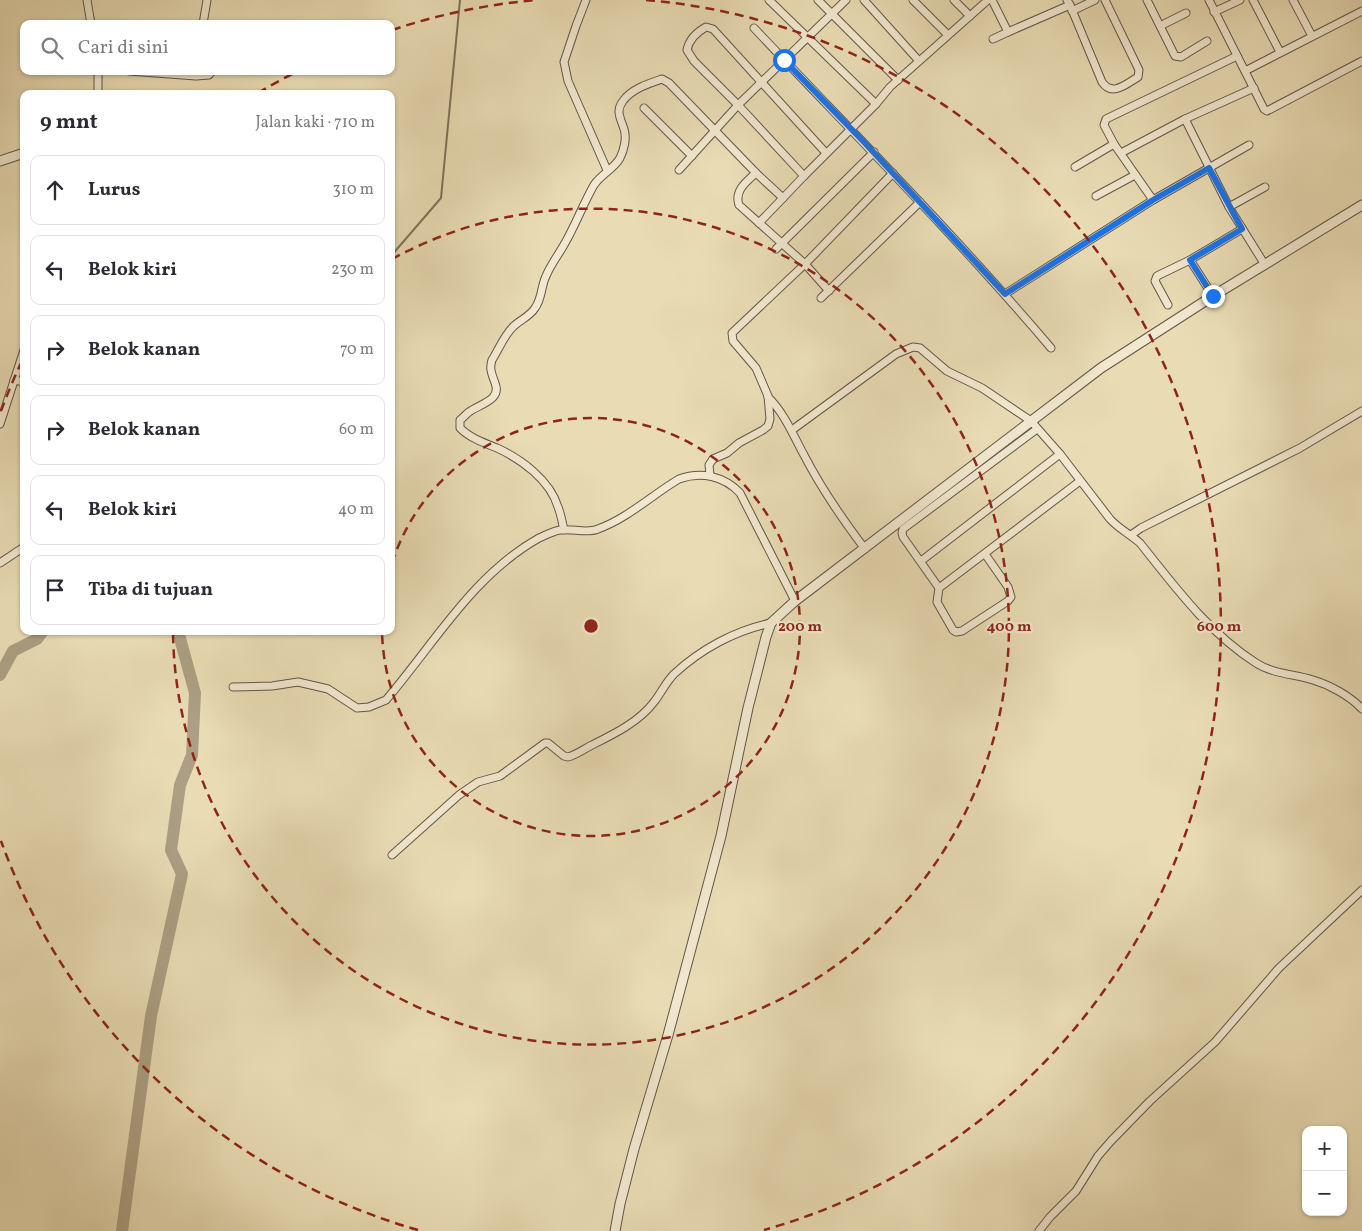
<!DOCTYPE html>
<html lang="id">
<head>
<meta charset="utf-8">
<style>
  :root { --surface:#fff; --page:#f2f2f3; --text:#2b2b33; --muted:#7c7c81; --line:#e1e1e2 }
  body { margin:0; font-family:Vollkorn,serif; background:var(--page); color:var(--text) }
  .controls { position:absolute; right:15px; bottom:15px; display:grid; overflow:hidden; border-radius:10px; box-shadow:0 1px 4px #0004 }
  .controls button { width:45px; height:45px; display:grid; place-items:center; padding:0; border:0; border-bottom:1px solid var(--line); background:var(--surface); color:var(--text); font:25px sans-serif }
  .stop { position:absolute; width:15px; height:15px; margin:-11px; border:4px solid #1a73e8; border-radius:50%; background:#fff }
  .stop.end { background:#1a73e8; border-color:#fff; box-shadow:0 1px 5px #0008 }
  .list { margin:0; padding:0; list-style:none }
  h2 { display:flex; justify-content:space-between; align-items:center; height:65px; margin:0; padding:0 20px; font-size:21px }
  h2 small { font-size:16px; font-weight:400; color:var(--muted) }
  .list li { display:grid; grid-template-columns:32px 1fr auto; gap:15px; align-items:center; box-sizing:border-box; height:70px; margin:0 10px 10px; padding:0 10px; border:1px solid var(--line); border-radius:10px }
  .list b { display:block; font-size:19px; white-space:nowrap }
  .list em { font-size:16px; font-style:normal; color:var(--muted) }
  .icon { flex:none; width:28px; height:28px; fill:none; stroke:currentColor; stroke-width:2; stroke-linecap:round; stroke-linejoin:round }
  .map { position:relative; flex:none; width:1362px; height:1231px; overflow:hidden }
  .search { position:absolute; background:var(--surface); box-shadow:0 1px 4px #0004; left:20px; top:20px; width:375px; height:55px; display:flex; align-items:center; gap:12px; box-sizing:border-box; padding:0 18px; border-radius:10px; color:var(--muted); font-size:19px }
  .panel { position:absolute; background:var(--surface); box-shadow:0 1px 4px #0004; left:20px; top:90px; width:375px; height:545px; border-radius:10px }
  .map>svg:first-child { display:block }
</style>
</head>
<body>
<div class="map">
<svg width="1362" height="1231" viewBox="0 0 1362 1231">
  <rect width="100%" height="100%" fill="#e9dcb5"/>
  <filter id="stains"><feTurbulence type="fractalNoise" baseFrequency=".004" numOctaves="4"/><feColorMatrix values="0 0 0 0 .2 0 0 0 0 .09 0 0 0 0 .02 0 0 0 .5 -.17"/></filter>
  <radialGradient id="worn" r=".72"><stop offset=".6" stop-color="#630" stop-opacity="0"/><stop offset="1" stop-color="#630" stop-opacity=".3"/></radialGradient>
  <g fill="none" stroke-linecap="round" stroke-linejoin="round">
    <!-- stream -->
    <polyline stroke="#7d705d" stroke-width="2" points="391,256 441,198 460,0"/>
    <!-- river -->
    <g stroke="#ac9f83" stroke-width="12">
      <polyline points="0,675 13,651 37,639 43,631"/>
      <polyline points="122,1231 151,1016 182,874 171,850 180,785 192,755 195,693 178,631"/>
    </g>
    <defs>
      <g id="minor">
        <polyline points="87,0 91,24"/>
        <polyline points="586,0 576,26 564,62 568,81 607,170"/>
        <polyline points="769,0 876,104"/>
        <polyline points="818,0 898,80"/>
        <polyline points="846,0 738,105 804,176 876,104 890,87 988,0"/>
        <polyline points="864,0 919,61"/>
        <polyline points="913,0 948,35"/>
        <polyline points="954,0 970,16"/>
        <polyline points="992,0 1008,32 1070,5 1067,0"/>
        <polyline points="1147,0 1175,56 1181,57 1207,41"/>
        <polyline points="1209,0 1264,109 1267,111 1362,61"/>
        <polyline points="1253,0 1280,52"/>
        <polyline points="1293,0 1312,36"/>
        <path d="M 1070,5 L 1102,82 C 1112,97 1126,84 1138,77 L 1139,70 L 1105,0"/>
        <polyline points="1072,11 1095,0"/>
        <polyline points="1214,12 1240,0"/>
        <polyline points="203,24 207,0"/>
        <polyline points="1160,26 1186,13"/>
        <path d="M 754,28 C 854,134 957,237 1051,348"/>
        <polyline points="993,39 1008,32"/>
        <polyline points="98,71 98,94"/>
        <polyline points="129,71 196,76 209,75 212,71"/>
        <polyline points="1245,71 1362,11"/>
        <polyline points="644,108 692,156"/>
        <polyline points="1185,119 1229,207 1265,265"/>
        <polyline points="1121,153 1185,119 1254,88"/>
        <polyline points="1075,167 1114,144"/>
        <path d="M 679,170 L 738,105 L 694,61 L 687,50 C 689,40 697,32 706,27 L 713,29 L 826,153"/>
        <path d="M 804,176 L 783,198 L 756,173 C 746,182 734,191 739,205 L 805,264 L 829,291"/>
        <polyline points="1096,196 1135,175"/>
        <polyline points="1153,200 1114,144 1104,125 1106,119 1237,56"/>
        <polyline points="1229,207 1265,187"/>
        <polyline points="759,223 783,198"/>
        <polyline points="776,249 874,152"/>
        <polyline points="1190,260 1213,296"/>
        <polyline points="1005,294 1153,200 1249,145"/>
        <polyline points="821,298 920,202"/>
        <polyline points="1168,305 1155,281 1157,276 1190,260 1242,229"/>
        <polyline points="14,380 24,382"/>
        <path d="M 768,397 C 785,414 793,435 804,455 C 821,488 843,520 865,549"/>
        <polyline points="0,424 24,350"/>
        <path d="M 792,430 L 896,354 L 913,347 L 920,348 L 947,371 L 982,388 L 1031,421 L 1060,454 L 1110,519 C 1119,529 1130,534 1140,543 C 1175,587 1208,632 1256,663 C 1273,674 1294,674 1313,680 C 1330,685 1350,696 1362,709"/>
        <polyline points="710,475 709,465 713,459 727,453 739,443 763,430 768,426 770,419 768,396 756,368 733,341 732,333 805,264 893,173"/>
        <path d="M 564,530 C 562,522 561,514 558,507 C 550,480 521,459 497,448 C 484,443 470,438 460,428 L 460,420 C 463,418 466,414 469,412 C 480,404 502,400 495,383 C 492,374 489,369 492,360 C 499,349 505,333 515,325 C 522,319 530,316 535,308 C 542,299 541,286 546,276 C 551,264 559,254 565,243 C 576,224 583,204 594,185 C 601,174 614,169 620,158 C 624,150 627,138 624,129 C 621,119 615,111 623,101 C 631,89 650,83 662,79 L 669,83 L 756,173"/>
        <polyline points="1131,535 1141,528 1300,448 1362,411"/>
        <polyline points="985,554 1008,587 1011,597 1008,601 962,631 956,632 953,630 937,602 939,588 1080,481"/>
        <polyline points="921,561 1060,454"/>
        <polyline points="0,563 24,547"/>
        <polyline points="939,588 903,537 902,533 903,529 1037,429"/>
        <path d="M 233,687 L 272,686 L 298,682 L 328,689 L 357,708 L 369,707 L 386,700 C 434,644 473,575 539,538 C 546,535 553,531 560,530 C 573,528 586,534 598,529 C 628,518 652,495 679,479 C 701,471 724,476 740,493 L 795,601"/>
        <path d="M 392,855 L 459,795 L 478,782 L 500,776 L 545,743 L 548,743 L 564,756 L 568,757 C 576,755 584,749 592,745 C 614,734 639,722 654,702 C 661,693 666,682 674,674 C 701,649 736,630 771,623"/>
        <polyline points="1039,1231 1050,1217 1076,1191 1098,1156 1111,1141 1150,1101 1215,1042 1279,968 1362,890"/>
      </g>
      <g id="tertiary">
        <polyline points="0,161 24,153"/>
        <polyline points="615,1231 620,1204 634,1149 668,1035 721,836 748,708 766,637 771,623 795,601 1101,368 1213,296 1362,205"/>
      </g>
    </defs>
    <!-- minor casing -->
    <use href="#minor" stroke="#635648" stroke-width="9"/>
    <!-- tertiary casing -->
    <use href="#tertiary" stroke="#635648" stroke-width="11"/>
    <!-- minor -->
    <use href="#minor" stroke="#f1e8cf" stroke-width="7"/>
    <!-- tertiary -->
    <use href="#tertiary" stroke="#f1e8cf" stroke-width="9"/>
  </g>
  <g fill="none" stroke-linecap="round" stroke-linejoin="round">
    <!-- route -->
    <polyline stroke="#1a73e8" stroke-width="6" points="784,60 865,143 1005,294 1153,200 1209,168 1242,229 1190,260 1213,296"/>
  </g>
  <!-- distance rings -->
  <g fill="none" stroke="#8f2418" stroke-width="2.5" stroke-dasharray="9 6">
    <path d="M392 563A209 209 0 1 1 382 631"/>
    <path d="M392 259A418 418 0 1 1 173 633"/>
    <path d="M418 1230A628 628 0 0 1 1 841M1 411A628 628 0 0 1 22 361M258 93A628 628 0 0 1 296 72M392 30A628 628 0 0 1 536 0M646 0A628 628 0 0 1 764 1230"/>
  </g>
  <circle cx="591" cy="626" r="8" fill="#8f2418" stroke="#f1e8cf" stroke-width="2.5"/>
  <g font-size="15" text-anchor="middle" font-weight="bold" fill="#8f2418" stroke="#f1e8cf" stroke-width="4.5" stroke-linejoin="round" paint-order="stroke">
    <text x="800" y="631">200 m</text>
    <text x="1009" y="631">400 m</text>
    <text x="1219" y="631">600 m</text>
  </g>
  <rect width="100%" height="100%" filter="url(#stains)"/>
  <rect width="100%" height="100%" fill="url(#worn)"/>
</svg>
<div class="controls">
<button>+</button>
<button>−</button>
</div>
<div class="stop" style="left:784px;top:60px"></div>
<div class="stop end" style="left:1213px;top:296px"></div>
<div class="search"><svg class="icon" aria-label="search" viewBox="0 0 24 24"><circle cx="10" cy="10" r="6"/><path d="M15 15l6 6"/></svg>Cari di sini</div>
<section class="panel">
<h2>9 mnt<small>Jalan kaki · 710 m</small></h2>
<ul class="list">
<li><svg class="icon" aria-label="ahead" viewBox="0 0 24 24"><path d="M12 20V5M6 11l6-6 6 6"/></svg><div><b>Lurus</b></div><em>310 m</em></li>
<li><svg class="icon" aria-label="left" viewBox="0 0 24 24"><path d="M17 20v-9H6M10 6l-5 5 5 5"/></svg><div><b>Belok kiri</b></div><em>230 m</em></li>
<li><svg class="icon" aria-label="right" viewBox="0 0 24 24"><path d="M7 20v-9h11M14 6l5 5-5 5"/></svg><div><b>Belok kanan</b></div><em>70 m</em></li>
<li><svg class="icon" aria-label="right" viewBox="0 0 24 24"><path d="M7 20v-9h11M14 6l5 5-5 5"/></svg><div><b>Belok kanan</b></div><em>60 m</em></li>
<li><svg class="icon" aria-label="left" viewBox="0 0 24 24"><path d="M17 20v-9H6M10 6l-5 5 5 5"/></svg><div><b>Belok kiri</b></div><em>40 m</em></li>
<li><svg class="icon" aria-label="arrive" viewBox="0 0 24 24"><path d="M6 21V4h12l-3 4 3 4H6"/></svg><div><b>Tiba di tujuan</b></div></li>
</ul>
</section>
</div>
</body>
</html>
